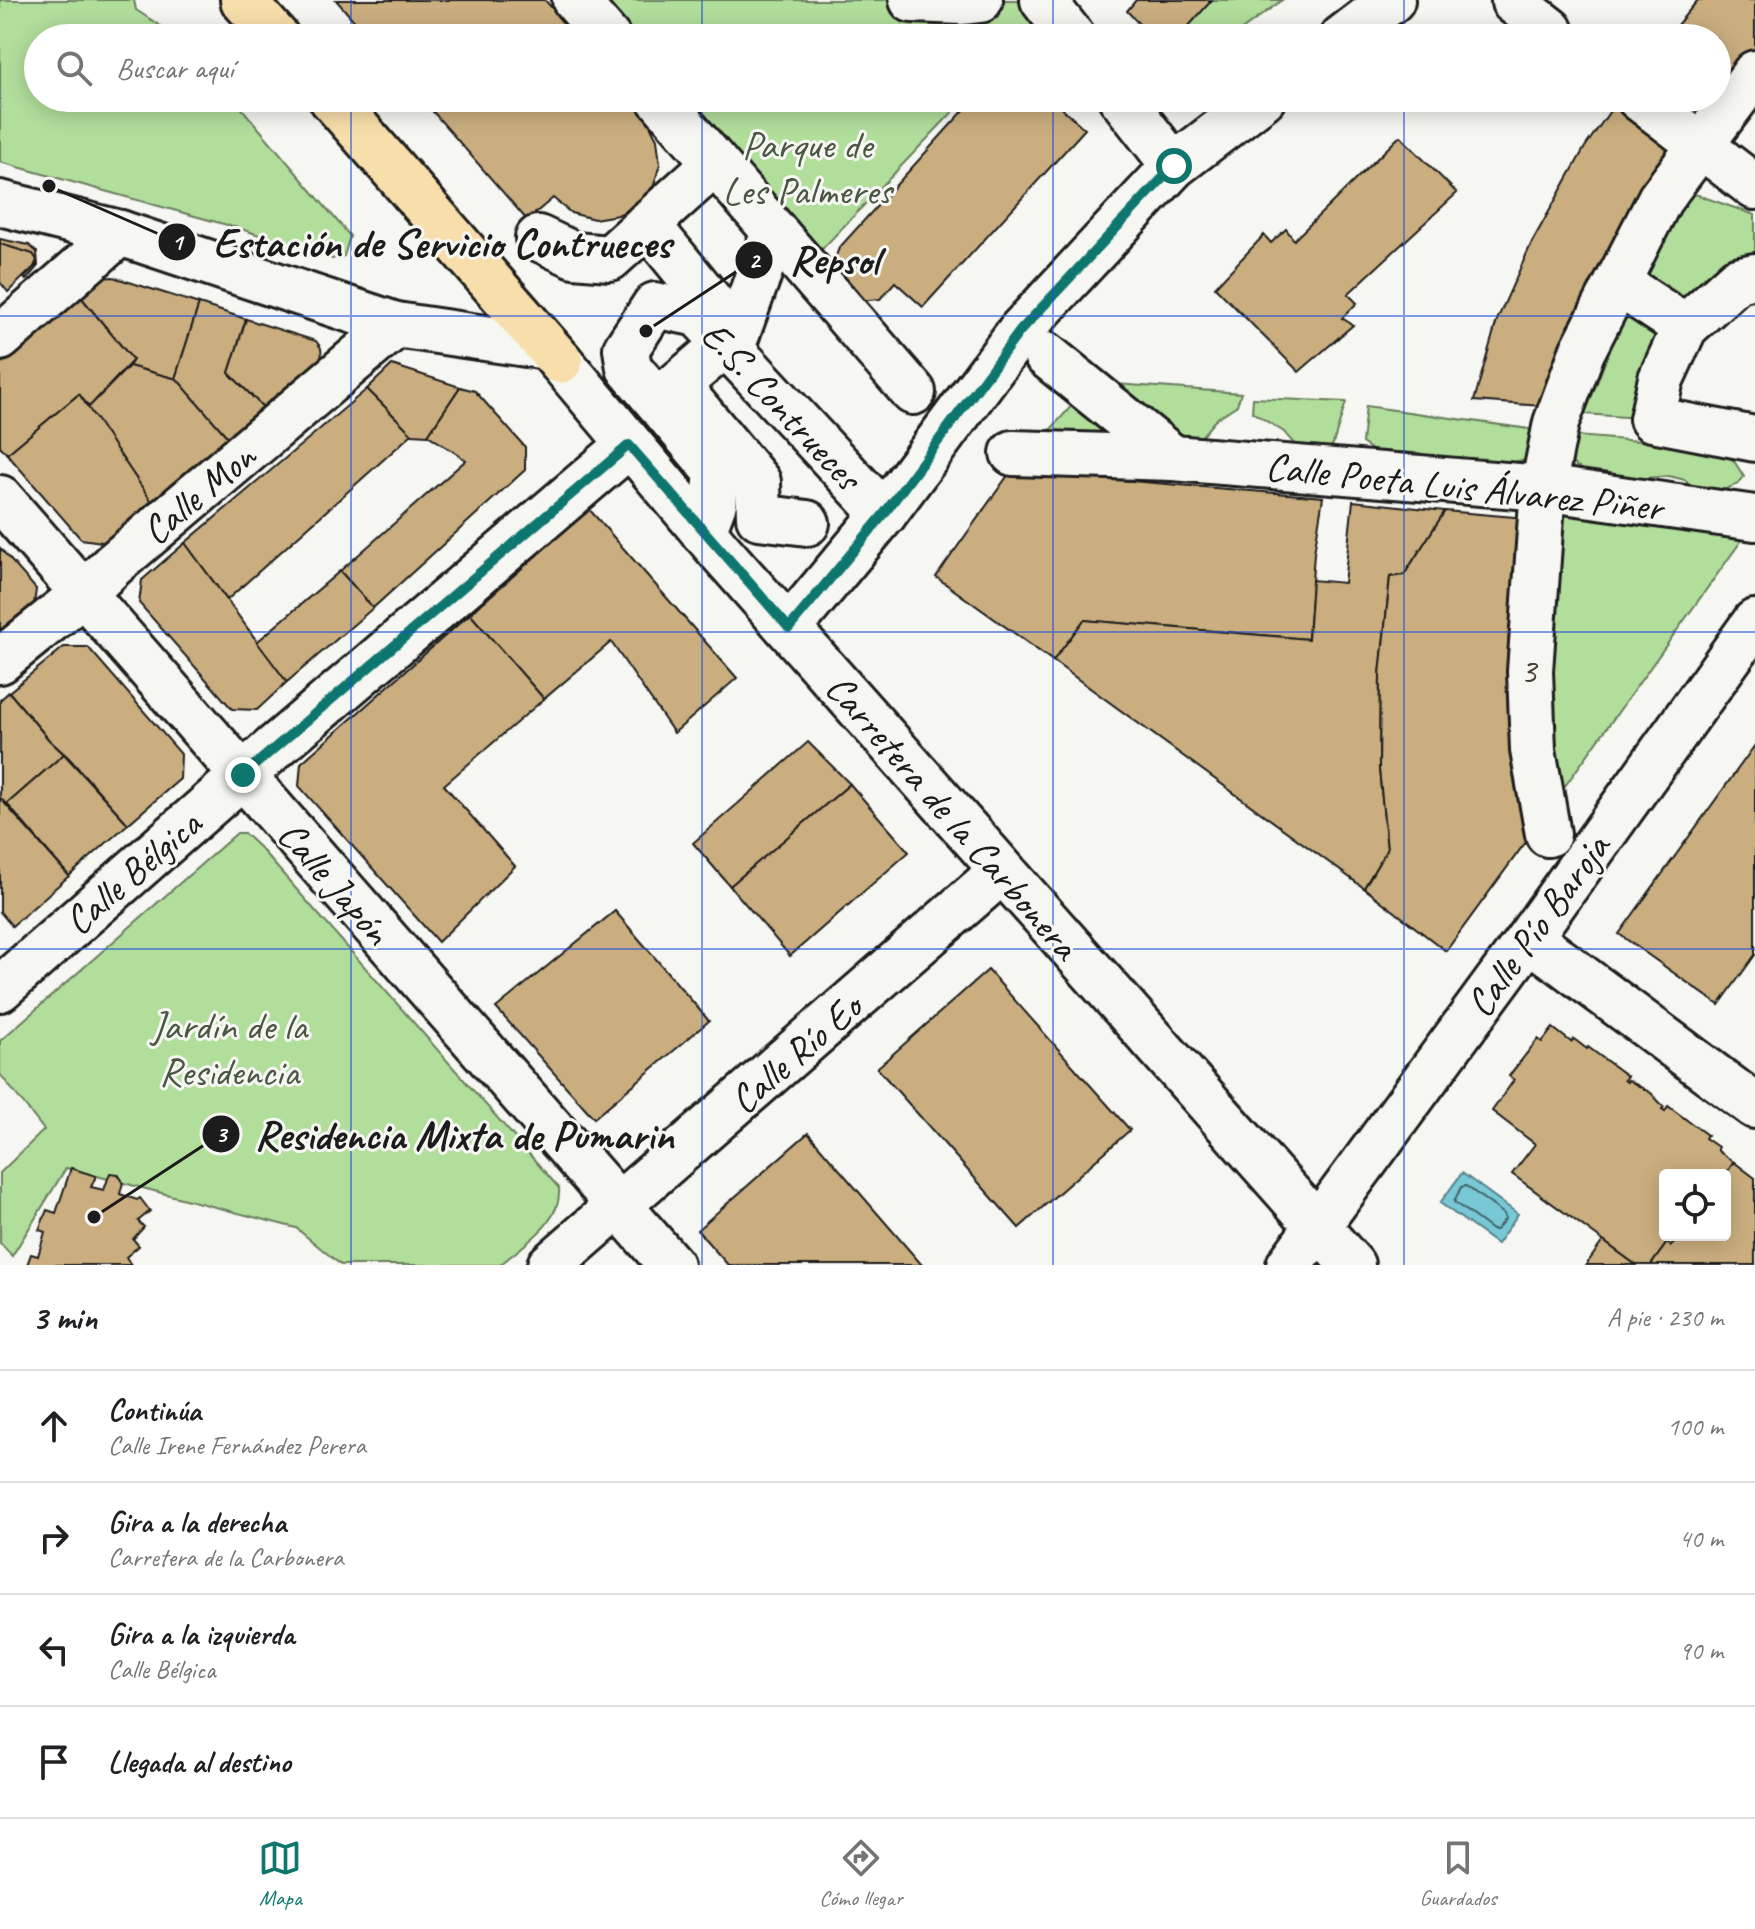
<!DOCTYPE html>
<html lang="es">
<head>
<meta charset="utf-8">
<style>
  :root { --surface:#fff; --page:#f2f2f2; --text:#202124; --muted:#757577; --line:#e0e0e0; --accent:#0f766e }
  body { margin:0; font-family:Caveat,sans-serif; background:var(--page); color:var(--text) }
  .controls { position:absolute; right:24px; bottom:24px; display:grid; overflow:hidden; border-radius:8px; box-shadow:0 4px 20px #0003 }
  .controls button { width:72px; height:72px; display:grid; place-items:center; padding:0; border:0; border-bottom:2px solid var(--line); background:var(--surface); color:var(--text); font:40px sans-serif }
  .stop { position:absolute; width:24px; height:24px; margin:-18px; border:6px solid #0f766e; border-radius:50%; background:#fff }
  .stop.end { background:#0f766e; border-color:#fff; box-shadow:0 2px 8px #0008 }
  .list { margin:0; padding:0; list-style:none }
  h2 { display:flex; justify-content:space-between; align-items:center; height:104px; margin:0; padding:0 32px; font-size:34px }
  h2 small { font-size:26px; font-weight:400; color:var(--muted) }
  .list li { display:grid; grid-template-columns:52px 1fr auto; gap:24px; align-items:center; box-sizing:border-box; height:112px; padding:0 32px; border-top:2px solid var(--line) }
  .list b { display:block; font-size:30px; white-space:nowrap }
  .list p { margin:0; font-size:26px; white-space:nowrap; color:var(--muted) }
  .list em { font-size:26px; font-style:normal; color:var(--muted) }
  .icon { flex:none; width:44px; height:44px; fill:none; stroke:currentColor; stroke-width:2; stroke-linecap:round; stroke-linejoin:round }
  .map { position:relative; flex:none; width:1755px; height:1265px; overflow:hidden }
  .search { position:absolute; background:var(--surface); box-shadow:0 4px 20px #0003; left:24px; right:24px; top:24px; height:88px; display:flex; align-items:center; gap:20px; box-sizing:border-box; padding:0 28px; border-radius:44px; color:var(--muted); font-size:30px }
  .sheet { height:552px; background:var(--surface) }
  nav { display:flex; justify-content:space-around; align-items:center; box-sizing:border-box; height:112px; border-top:2px solid var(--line); background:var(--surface); font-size:22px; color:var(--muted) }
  nav a { display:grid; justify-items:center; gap:4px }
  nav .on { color:var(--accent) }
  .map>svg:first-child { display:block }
</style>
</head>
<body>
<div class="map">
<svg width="1755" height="1265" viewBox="0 0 1755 1265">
  <rect width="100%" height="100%" fill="#f6f6f2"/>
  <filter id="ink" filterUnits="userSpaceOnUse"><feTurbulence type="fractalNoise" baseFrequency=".0125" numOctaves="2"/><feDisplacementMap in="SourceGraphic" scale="16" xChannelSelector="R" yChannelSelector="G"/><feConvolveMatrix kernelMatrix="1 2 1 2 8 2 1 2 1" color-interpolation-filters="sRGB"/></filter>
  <g filter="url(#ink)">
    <!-- green -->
    <g fill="#b2de9c" stroke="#677d5c" stroke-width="2">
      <polygon points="0,0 134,0 136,10 179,38 38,38 38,98 233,98 350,236 344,256 332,259 238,228 0,162"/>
      <polygon points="575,0 1043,0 1048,6 1022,38 608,38"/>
      <polygon points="1212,0 1282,0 1231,38 1178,38"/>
      <polygon points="659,98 966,98 805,267"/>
      <polygon points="1689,192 1755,215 1755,271 1687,314 1636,287"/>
      <polygon points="1628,302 1680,337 1652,419 1585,414"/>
      <polygon points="1101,383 1241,393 1237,405 1216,419 1201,437 1189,445"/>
      <polygon points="1081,395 1139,441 1043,438"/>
      <polygon points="1253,398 1346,402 1333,444 1323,458 1308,460 1284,432 1252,412"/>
      <polygon points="1366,406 1550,432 1542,460 1517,461 1489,470 1418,453 1374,451 1362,443"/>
      <polygon points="1575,436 1715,447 1734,461 1744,477 1738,484 1712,495 1694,489 1685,480 1669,476 1600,482 1570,462"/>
      <path d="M 1564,513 L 1749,530 L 1560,793 C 1545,701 1554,606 1564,513 Z"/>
      <path d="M 237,833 L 244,833 L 261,849 L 559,1188 C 562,1223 524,1244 500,1265 L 341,1265 L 296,1228 L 66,1168 L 12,1256 L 0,1243 L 0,1173 L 44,1130 L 0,1074 L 0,1041 Z"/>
    </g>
    <!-- water -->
    <polygon fill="#79c8d5" stroke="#54838b" stroke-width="2" points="1462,1173 1518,1214 1497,1244 1440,1203"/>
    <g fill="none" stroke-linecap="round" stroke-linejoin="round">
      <!-- shore -->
      <polygon stroke="#416166" stroke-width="2" points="1466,1186 1504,1214 1505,1219 1496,1230 1492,1230 1454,1202 1461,1187"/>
    </g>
    <!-- building -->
    <g fill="#caae7f" stroke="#1c1c1c" stroke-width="2">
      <polygon points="336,0 545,0 578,38 369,38"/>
      <polygon points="1136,0 1212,0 1178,38 1152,38 1127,11"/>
      <polygon points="1698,0 1755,0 1755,62 1557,407 1474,401 1497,320 1532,242 1585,147 1619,98 1717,98 1717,38 1666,38"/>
      <polygon points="421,98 630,98 646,117 657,139 660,164 654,185 638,205 618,215 594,219 571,213 553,198 527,220"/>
      <polygon points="975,98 1063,98 1057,104 1085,129 923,307 895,282 880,299 857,301 831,269 839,248"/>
      <polygon points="1400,136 1457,193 1348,294 1357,303 1342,318 1353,325 1299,372 1215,287 1264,235 1271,243 1286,229 1294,240"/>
      <polygon points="0,239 29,245 37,252 38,266 26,280 24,278 37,264 37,260 33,254 0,244"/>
      <polygon points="0,244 33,254 37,260 34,267 8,292 0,282"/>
      <polygon points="113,277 199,304 175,379 129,366 133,360 80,296 102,278"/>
      <polygon points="80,296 133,360 89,407 79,394 7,454 0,446 0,364"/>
      <polygon points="199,304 246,319 229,373 266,410 230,440 175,379"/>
      <polygon points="246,319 316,341 321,348 322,359 266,410 229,373"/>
      <polygon points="392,365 460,387 428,435 412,434 367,389"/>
      <polygon points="129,366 177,379 230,440 154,505 88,408"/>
      <polygon points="460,387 475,391 525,447 525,470 373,608 340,571 466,460 428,435"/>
      <polygon points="367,389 412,434 227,600 185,543"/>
      <polygon points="79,394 154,505 109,543 81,539 7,454"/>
      <polygon points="1011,471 1323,497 1314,553 1308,639 1084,620 1053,661 936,577"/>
      <polygon points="1353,501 1445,511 1404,575 1390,577 1380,675 1379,769 1387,849 1364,888 1053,661 1084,620 1308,639 1312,580 1344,583"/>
      <polygon points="589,509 737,678 674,733 611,642 544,699 470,614"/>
      <polygon points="1445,511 1538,519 1544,817 1446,951 1364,888 1387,849 1379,769 1380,675 1390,577 1404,575"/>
      <polygon points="185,543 287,682 257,710 232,709 139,603 142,580"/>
      <polygon points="0,548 36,589 34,605 0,634"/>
      <polygon points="340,571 373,608 287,682 257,642"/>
      <polygon points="470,614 544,699 444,785 515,866 438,942 299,786 301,763"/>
      <polygon points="64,647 88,647 181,754 180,779 128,824 69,758 49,740 9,692"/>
      <polygon points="9,692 49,740 64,754 7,804 0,798 0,700"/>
      <polygon points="808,742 850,784 730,886 693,843"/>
      <polygon points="1755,745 1755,955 1719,1005 1619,934"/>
      <polygon points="64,754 128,824 69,876 7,804"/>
      <polygon points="850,784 909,852 790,956 730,886"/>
      <polygon points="0,798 69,876 12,926 0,912"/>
      <polygon points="615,911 709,1021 594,1118 496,1008"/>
      <polygon points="988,970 1130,1130 1019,1228 877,1068"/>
      <polygon points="1553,1028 1571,1042 1574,1039 1587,1049 1588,1047 1627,1076 1624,1080 1627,1082 1628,1080 1651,1093 1664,1107 1662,1109 1665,1111 1668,1106 1707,1135 1705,1138 1718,1147 1718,1151 1734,1162 1725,1175 1665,1175 1665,1235 1680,1235 1671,1246 1667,1243 1651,1265 1636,1265 1512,1174 1535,1144 1492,1111 1514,1080 1509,1076 1538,1039 1542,1042"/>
      <polygon points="808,1133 922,1265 728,1265 697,1230"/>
      <polygon points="1734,1162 1755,1178 1755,1265 1651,1265 1667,1243 1671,1246 1680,1235 1725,1235 1725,1175"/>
      <polygon points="71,1168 96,1176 91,1187 104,1190 110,1173 118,1174 123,1182 120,1194 137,1200 140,1198 150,1211 138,1221 144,1227 133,1239 139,1246 126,1257 131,1265 27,1265 31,1254 38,1256 45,1232 39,1230 47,1210 56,1213"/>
      <polygon points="1603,1241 1636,1265 1586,1265"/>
    </g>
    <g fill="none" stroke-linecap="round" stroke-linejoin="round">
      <defs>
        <g id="minor">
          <polyline points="575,0 608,38"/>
          <polyline points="912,0 963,2 980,0"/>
          <polyline points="1043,0 1073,38"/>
          <polyline points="1514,2 1550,30"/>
          <polyline points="1342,38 1392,0"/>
          <polyline points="659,98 913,392"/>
          <polyline points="1121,98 1174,166"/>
          <polyline points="1639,98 1755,187"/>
          <polyline points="0,203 120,233 396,325 547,347"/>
          <polyline points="647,224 737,334 677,385 758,482 759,517 807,523"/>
          <polyline points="538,238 574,255 610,258 715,163"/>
          <polyline points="1755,276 1737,280 1685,327 1661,379 1652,419 1755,439"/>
          <polyline points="1618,283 1685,327"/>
          <polyline points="737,334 774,232"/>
          <polyline points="0,338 120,233"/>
          <polyline points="1046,355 1173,458"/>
          <polyline points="560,361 718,549 1352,1265"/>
          <polyline points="1013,453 1173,458 1543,488 1755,518"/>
          <polyline points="0,498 671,1265"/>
          <polyline points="703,532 714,503 717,472 629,368 626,349 655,305 698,314 884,514"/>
          <polyline points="789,628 884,514 1020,331 1174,166 1263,98"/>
          <polyline points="0,661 84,593 113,565 396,325"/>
          <polyline points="1548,834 1533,750 1530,671 1543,488 1556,423 1582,352 1660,199 1755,73"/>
          <polyline points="1529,938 1755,1106"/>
          <polyline points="0,989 275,747 629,445"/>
          <polyline points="550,1265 1002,871"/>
          <polyline points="1289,1265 1529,938 1755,622"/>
        </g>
        <g id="major">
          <polyline points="243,0 277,38"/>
          <polyline points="331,98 560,361"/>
        </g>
      </defs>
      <!-- minor casing -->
      <use href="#minor" stroke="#1c1c1c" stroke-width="50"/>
      <!-- major casing -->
      <use href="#major" stroke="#1c1c1c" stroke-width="50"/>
      <!-- minor -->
      <use href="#minor" stroke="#f6f6f2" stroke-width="44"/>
      <!-- major -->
      <use href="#major" stroke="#f8deab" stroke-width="44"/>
    </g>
  </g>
  <g fill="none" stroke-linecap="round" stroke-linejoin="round" filter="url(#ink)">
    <!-- route -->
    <polyline stroke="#0f766e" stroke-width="10" points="243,775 629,445 789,628 884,514 1020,331 1174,166"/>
  </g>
  <!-- grid -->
  <path fill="none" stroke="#1d4ed8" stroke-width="2" stroke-opacity="0.55" d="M 351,0 L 351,38M 702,0 L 702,38M 1053,0 L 1053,38M 1404,0 L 1404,38M 351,98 L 351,1265M 702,98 L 702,1265M 1053,98 L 1053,1265M 1404,98 L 1404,1265M 0,316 L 1755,316M 0,632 L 1755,632M 0,949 L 1755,949"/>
  <g text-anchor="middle" stroke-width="6" stroke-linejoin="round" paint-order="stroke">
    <!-- number labels -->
    <g font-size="36" fill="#484035">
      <text x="1528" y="683">3</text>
    </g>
    <!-- park labels -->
    <g font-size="40" fill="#495642" stroke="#f6f6f2">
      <text x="807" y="158">Parque de<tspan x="807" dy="46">Les Palmeres</tspan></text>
      <text x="229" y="1039">Jardín de la<tspan x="229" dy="46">Residencia</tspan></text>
    </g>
    <!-- street labels -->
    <g font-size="40" fill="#1c1c1c" stroke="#f6f6f2">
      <text transform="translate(782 405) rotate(47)" y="14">E.S. Contrueces</text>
      <text transform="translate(1464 486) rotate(6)" y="14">Calle Poeta Luis Álvarez Piñer</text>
      <text transform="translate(198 493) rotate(-40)" y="14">Calle Mon</text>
      <text transform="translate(953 816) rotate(49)" y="14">Carretera de la Carbonera</text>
      <text transform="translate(132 872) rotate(-41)" y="14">Calle Bélgica</text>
      <text transform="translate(335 882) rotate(49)" y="14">Calle Japón</text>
      <text transform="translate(1537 925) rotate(-54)" y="14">Calle Pío Baroja</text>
      <text transform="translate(795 1053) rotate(-41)" y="14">Calle Río Eo</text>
    </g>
  </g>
  <!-- callouts -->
  <path fill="none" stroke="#1c1c1c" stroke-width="3" d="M49 186L177 242M646 331L754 260M94 1217L221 1134"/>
  <g fill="#1c1c1c" stroke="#f6f6f2" stroke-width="3">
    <circle cx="49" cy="186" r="8"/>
    <circle cx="646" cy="331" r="8"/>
    <circle cx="94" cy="1217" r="8"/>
    <circle cx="177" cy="242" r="20"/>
    <circle cx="754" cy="260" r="20"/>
    <circle cx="221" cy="1134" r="20"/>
  </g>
  <g font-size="24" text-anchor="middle" font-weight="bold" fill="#fff">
    <text x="177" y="250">1</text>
    <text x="754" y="268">2</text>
    <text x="221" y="1142">3</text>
  </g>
  <g font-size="42" text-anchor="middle" font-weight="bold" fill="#1c1c1c" stroke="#f6f6f2" stroke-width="6" stroke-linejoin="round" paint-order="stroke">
    <text x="442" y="257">Estación de Servicio Contrueces</text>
    <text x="834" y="274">Repsol</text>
    <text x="464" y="1149">Residencia Mixta de Pumarin</text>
  </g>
</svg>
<div class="controls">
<button><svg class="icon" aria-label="locate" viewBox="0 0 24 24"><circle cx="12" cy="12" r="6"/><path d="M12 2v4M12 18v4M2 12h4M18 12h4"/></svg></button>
</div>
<div class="stop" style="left:1174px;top:166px"></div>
<div class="stop end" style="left:243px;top:775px"></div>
<div class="search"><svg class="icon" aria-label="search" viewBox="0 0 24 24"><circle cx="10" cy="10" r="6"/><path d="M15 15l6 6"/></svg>Buscar aquí</div>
</div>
<section class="sheet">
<h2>3 min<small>A pie · 230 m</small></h2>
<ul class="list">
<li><svg class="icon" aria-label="ahead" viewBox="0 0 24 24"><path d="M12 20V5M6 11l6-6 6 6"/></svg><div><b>Continúa</b><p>Calle Irene Fernández Perera</p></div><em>100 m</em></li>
<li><svg class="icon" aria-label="right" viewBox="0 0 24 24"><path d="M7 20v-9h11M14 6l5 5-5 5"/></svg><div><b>Gira a la derecha</b><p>Carretera de la Carbonera</p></div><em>40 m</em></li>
<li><svg class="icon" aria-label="left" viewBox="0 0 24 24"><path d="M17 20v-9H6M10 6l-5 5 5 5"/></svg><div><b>Gira a la izquierda</b><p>Calle Bélgica</p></div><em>90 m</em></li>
<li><svg class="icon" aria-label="arrive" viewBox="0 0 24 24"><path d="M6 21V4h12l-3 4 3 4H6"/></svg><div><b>Llegada al destino</b></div></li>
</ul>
</section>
<nav>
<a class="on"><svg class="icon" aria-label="map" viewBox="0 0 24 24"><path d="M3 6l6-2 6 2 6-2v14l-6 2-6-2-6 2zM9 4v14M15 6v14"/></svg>Mapa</a>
<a><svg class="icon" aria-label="directions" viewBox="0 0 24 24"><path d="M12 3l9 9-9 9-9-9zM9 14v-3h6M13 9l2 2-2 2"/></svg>Cómo llegar</a>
<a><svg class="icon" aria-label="saved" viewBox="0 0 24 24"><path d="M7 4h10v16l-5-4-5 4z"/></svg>Guardados</a>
</nav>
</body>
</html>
